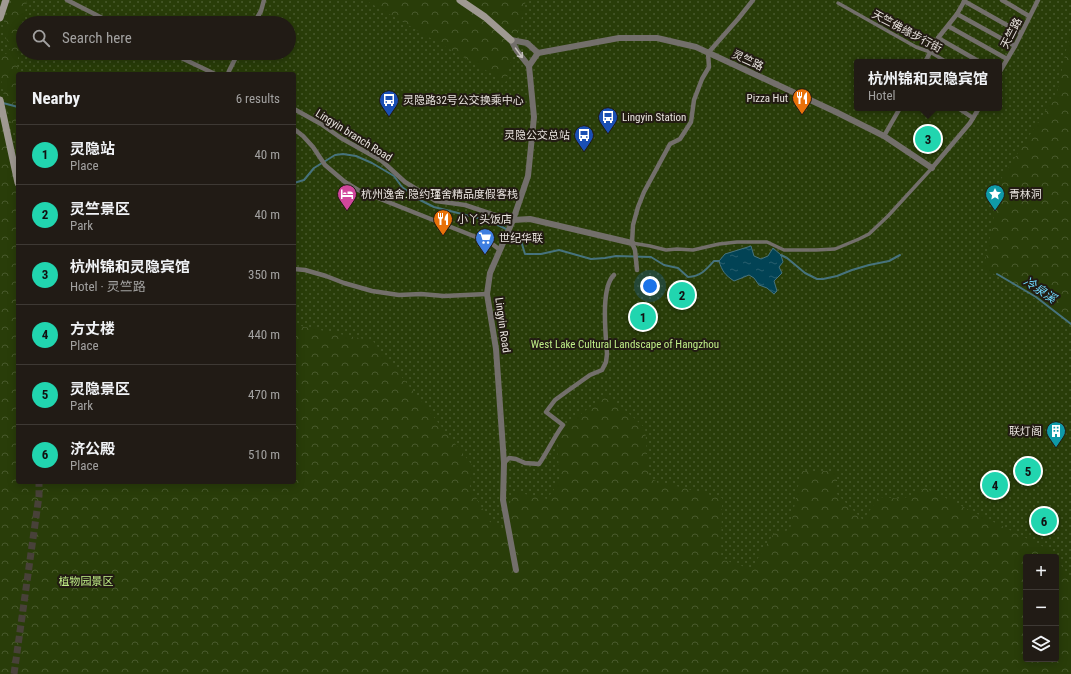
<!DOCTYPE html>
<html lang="en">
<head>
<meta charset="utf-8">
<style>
  :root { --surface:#211b15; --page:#2d2822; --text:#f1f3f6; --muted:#a2a1a0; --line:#3e3934; --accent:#21d5af }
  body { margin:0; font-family:"Roboto Condensed","Noto Sans SC",sans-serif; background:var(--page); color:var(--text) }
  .controls { position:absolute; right:12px; bottom:12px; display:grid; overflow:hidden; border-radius:4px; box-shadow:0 2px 10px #0003 }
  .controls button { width:36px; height:36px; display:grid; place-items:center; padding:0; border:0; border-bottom:1px solid var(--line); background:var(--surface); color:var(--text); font:20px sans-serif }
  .you { position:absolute; left:650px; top:286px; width:14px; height:14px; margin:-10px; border:3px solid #fff; border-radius:50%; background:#1a73e8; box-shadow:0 0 0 6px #1a73e833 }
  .badge { display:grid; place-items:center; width:26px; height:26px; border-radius:50%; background:var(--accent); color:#111; font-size:13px; font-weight:700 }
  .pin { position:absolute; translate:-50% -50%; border:2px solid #fff; box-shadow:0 1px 4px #0006 }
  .popup { position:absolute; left:854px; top:59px; width:148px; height:52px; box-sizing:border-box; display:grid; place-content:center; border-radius:4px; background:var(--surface); filter:drop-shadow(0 1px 3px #0005); font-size:13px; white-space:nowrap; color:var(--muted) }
  .popup b { font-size:15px; color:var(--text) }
  .popup::after { content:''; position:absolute; left:50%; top:100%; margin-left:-8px; border:8px solid transparent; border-top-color:var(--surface) }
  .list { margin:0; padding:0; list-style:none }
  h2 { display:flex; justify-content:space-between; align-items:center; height:52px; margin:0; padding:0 16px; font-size:17px }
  h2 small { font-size:13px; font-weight:400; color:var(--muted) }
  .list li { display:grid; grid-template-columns:26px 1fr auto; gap:12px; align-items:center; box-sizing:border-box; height:60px; padding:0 16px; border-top:1px solid var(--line) }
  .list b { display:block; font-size:15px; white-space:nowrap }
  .list p { margin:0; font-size:13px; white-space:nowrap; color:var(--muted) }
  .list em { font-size:13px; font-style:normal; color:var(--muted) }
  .icon { flex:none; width:22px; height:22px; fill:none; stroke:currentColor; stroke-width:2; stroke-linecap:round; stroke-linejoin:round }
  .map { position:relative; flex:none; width:1071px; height:674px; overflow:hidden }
  .search { position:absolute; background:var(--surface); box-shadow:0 2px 10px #0003; left:16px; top:16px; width:280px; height:44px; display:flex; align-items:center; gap:10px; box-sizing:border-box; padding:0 14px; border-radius:22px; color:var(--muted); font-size:15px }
  .panel { position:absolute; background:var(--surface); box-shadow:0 2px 10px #0003; left:16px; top:72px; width:280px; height:412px; border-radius:4px }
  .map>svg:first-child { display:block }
</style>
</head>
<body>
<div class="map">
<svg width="1071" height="674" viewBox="0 0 1071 674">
  <defs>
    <pattern id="grass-dots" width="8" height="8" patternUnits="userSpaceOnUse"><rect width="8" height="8" fill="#293d09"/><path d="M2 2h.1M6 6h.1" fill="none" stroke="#48592c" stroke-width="1.8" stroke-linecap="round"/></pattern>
    <pattern id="forest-crowns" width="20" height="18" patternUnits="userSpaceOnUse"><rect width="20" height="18" fill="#293d09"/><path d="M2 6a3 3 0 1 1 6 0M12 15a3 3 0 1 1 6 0" fill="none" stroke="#48592c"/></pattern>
    <pattern id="water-ripples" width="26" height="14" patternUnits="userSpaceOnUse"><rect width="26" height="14" fill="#024355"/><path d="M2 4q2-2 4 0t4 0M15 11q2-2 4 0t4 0" fill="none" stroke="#275e6d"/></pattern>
  </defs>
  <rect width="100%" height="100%" fill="#2c241c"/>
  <!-- grass -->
  <path fill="url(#grass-dots)" fill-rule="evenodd" d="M 0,0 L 1071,0 L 1071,674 L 0,674 ZM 23,23 L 289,23 L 289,53 L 23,53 ZM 857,62 L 999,62 L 999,108 L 857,108 ZM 18,74 L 294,74 L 294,482 L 18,482 ZM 1026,557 L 1056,557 L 1056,659 L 1026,659 Z"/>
  <!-- forest -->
  <g fill="url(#forest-crowns)">
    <polygon points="13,0 27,0 17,65 19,74 18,138 7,114 1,79 0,52 6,54 11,48 4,34 4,21"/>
    <polygon points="365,0 526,0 506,82"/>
    <polygon points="1071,27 1071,320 984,268 1001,179 1057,93"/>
    <polygon points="0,117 18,161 18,482 294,482 294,326 296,325 373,341 472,465 470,487 490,522 506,528 512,491 547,499 560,481 556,433 607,394 645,428 649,479 722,498 721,559 751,569 774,533 790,530 801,471 837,471 837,494 863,520 879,497 903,499 925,488 1048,549 1054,557 1026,557 1026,659 1056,659 1056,559 1071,578 1071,674 0,674"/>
  </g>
  <!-- water -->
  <path fill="url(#water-ripples)" stroke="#47737e" d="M 751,246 L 754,256 L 761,259 L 768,256 L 773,248 L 781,255 L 783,262 L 779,267 L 782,273 L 774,281 L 777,291 L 774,294 L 767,288 L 759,285 L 754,278 L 749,275 L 734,281 C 725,275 722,271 719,261 L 725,254 Z"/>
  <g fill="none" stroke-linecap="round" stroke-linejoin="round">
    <!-- stream -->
    <g stroke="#47737e" stroke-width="2">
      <polyline points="3,103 18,107"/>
      <path d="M 294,183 L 304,180 L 314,168 L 335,155 L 343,154 L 356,156 L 372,163 L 394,176 L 402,187 L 418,199 L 434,207 L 490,221 L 508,230 L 521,241 L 525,254 L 541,254 L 559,250 L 591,259 L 605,258 L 616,256 L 651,257 L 664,265 L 678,268 L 688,277 C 701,276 706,270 714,261 L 719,261"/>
      <polyline points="781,255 787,258 805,273 817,279 823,279 837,276 852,270 869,265 889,261 900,255"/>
      <polyline points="997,274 1036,297 1071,324"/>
    </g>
    <!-- secondary-tunnel -->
    <polyline stroke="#484139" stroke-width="7" stroke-dasharray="7 3.5" stroke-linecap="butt" points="14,674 39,496 39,482"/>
    <!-- pedestrian -->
    <g stroke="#736f6b" stroke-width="3.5">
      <polyline points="838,3 916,47 930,52 947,62"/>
      <polyline points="632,243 650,246 666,250 677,249 693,250 719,244 737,242 767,242 784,250 816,250 835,249 859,239 869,234 888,216 932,168"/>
    </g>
    <!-- minor -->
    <g stroke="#736f6b" stroke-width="4.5">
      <polyline points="67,0 112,23"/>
      <polyline points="1002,0 1029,16"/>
      <polyline points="964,1 1021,33"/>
      <polyline points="957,14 1015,46"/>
      <polyline points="254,23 261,11 264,0"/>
      <polyline points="948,26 1007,59"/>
      <polyline points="938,38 980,62"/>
      <polyline points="171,53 215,74"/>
      <polyline points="925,62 938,38 957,14 965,0"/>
      <polyline points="999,73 1015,46 1038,0"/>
      <polyline points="228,74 229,71 238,53"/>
      <polyline points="958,108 973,118"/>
      <polyline points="294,109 321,124 341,138 382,161 405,182 436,201 465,205 492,214 513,220"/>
      <polyline points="294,129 303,136 313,147 325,165 345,182 358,190 383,200 491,243 500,250"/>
      <polyline points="884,136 900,108"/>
      <polyline points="932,168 970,123 979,108"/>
      <polyline points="294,269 305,270 326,276 344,283 372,291 399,295 421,294 444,296 487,294"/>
      <polyline points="637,270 635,250 632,243 633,225 638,207 644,192 670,144 680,139 691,122 694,100 702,79 709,67 708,53 738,19 753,0"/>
      <path d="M 504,463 L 509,458 L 516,459 L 525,463 L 539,464 C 548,451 554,437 563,425 L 546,412 L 555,400 L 566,392 L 590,375 L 602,370 L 606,362 L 607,354 C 606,336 600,288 614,275"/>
    </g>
    <!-- tertiary -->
    <g stroke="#736f6b" stroke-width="6">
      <polyline points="511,40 517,51 529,66"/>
      <polyline points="511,40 527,43 538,53"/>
      <polyline points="538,53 619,38 657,38 696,47 836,112 884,136 932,168"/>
      <polyline points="529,66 538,53"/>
      <polyline points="513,220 530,219 632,243"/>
      <polyline points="516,570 503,500 504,463 496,349 487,294 490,273 513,220 528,176 534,117 529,66"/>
    </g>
    <!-- secondary -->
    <g stroke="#9f9992" stroke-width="7">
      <polyline points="460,0 485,17 511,40"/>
      <polyline points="0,18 6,0"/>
      <polyline points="0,100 18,183"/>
    </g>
  </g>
  <!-- one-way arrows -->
  <defs><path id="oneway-shaft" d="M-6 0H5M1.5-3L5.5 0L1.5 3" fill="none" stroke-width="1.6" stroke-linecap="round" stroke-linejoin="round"/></defs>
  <use stroke="#c5c0bc" href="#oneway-shaft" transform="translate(519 53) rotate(54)"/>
  <!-- icons -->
  <defs>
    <symbol id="restaurant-pin" viewBox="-11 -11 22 30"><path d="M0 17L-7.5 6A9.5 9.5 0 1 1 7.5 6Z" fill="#e8710a" stroke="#221b13"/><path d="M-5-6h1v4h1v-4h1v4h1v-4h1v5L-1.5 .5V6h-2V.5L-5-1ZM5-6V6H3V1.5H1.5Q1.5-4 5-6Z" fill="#fff"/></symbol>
    <symbol id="bus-pin" viewBox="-11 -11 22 30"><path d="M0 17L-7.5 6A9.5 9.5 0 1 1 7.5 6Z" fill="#1a4fb4" stroke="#221b13"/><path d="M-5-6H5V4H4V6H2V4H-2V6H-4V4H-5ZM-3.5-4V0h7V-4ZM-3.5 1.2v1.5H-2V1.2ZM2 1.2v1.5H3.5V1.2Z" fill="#fff"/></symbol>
    <symbol id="hotel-pin" viewBox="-11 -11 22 30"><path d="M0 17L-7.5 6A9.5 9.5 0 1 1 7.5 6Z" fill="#d1479c" stroke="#221b13"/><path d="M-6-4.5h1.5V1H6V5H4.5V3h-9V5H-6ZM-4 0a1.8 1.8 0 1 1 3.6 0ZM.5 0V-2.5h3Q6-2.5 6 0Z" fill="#fff"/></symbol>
    <symbol id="sight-pin" viewBox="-11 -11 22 30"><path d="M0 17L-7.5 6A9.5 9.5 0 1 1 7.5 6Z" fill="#0f9aa8" stroke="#221b13"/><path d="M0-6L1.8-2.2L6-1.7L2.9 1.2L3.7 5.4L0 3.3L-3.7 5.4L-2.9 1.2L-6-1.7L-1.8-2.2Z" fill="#fff"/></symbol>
    <symbol id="supermarket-pin" viewBox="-11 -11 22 30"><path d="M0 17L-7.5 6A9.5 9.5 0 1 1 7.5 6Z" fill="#3f7fe0" stroke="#221b13"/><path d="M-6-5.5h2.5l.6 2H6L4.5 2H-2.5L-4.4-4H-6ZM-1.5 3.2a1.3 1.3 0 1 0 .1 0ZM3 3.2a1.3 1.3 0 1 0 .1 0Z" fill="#fff"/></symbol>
    <symbol id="building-pin" viewBox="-11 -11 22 30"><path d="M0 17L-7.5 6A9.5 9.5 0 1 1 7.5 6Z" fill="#0f9aa8" stroke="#221b13"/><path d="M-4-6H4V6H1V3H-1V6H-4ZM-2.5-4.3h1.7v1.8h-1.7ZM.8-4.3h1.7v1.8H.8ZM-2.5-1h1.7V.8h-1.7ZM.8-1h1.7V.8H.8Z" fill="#fff"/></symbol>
  </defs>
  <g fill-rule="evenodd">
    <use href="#restaurant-pin" x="791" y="87" width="22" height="30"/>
    <use href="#bus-pin" x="378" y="89" width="22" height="30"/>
    <use href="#bus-pin" x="597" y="106" width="22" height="30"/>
    <use href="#bus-pin" x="573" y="124" width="22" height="30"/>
    <use href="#hotel-pin" x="336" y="183" width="22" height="30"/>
    <use href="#sight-pin" x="984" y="183" width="22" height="30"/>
    <use href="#restaurant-pin" x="432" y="208" width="22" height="30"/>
    <use href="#supermarket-pin" x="474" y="227" width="22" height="30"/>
    <use href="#building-pin" x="1045" y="420" width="22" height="30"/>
  </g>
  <g text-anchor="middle" stroke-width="4" stroke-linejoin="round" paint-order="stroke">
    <!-- street labels -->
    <g font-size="11" fill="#e8e3de" stroke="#221b13">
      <text transform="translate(907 31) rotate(28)" y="4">天竺佛缘步行街</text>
      <text transform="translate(1011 33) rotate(-63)" y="4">天竺路</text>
      <text transform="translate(748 60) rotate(25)" y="4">灵竺路</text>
      <text transform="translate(354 135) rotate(32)" y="4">Lingyin branch Road</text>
      <text transform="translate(503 325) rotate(82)" y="4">Lingyin Road</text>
    </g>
    <!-- poi labels -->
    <g font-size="11" fill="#e8e3de" stroke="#221b13" text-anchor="start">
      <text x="788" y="102" text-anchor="end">Pizza Hut</text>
      <text x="403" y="104">灵隐路32号公交换乘中心</text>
      <text x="622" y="121">Lingyin Station</text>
      <text x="570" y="139" text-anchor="end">灵隐公交总站</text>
      <text x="361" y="198">杭州逸舍.隐约瑾舍精品度假客栈</text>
      <text x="1009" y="198">青林洞</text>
      <text x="457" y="223">小丫头饭店</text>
      <text x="499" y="242">世纪华联</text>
      <text x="1042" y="435" text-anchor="end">联灯阁</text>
    </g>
    <!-- park labels -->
    <g font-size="11" fill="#bfee87" stroke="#221b13">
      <text x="625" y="348">West Lake Cultural Landscape of Hangzhou</text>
      <text x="86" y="585">植物园景区</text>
    </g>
    <!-- water labels -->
    <g font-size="12" font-style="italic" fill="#6edaff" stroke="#221b13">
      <text transform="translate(1040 290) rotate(34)" y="4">冷泉溪</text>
    </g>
  </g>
</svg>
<div class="controls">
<button>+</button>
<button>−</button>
<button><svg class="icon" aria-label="layers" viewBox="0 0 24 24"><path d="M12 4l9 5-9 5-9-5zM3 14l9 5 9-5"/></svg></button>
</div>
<div class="you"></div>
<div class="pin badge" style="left:643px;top:317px">1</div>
<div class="pin badge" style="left:682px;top:295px">2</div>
<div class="pin badge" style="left:928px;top:139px">3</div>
<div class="popup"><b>杭州锦和灵隐宾馆</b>Hotel</div>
<div class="pin badge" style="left:995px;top:485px">4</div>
<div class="pin badge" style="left:1028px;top:471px">5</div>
<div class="pin badge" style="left:1044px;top:521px">6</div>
<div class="search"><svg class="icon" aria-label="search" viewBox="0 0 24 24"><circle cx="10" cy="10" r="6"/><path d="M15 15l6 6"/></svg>Search here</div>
<section class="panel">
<h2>Nearby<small>6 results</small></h2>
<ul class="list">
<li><span class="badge">1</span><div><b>灵隐站</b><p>Place</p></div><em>40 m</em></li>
<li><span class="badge">2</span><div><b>灵竺景区</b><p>Park</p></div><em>40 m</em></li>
<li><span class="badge">3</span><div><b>杭州锦和灵隐宾馆</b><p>Hotel · 灵竺路</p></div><em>350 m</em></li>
<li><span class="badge">4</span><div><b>方丈楼</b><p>Place</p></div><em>440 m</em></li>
<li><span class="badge">5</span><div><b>灵隐景区</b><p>Park</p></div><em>470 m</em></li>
<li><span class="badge">6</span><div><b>济公殿</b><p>Place</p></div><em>510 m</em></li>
</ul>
</section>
</div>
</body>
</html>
